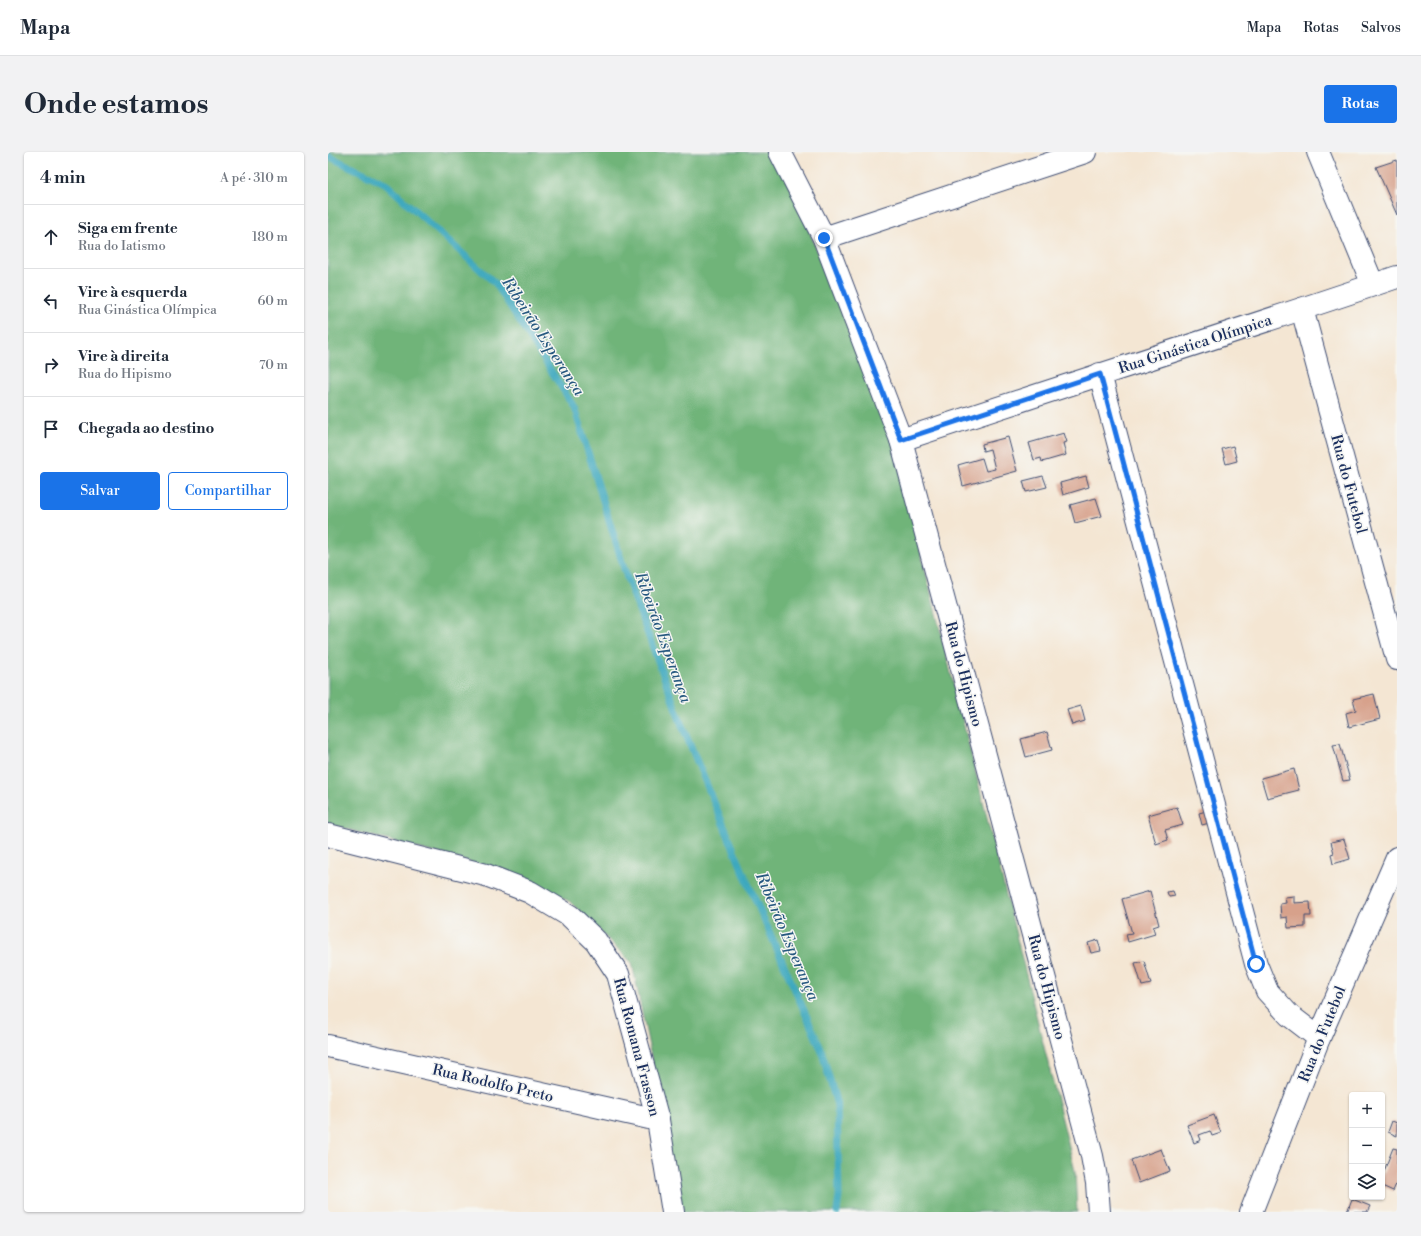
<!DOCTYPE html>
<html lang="pt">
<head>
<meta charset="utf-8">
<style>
  :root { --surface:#fff; --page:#f2f2f3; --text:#1f2937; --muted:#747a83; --line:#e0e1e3; --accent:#1a73e8 }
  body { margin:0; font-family:"Libre Bodoni",serif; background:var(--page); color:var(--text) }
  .controls { position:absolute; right:12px; bottom:12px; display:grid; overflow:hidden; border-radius:4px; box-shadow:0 1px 3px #0004 }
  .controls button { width:36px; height:36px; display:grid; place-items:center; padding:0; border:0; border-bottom:1px solid var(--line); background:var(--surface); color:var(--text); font:20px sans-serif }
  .stop { position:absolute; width:12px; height:12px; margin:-9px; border:3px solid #1a73e8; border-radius:50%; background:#fff }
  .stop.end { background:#1a73e8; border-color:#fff; box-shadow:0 1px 4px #0008 }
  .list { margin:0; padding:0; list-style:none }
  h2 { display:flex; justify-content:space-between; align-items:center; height:52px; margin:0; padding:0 16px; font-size:17px }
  h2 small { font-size:13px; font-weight:400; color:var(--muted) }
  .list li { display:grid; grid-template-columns:26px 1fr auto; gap:12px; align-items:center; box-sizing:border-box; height:64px; padding:0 16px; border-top:1px solid var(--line) }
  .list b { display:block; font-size:15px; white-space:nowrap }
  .list p { margin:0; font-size:13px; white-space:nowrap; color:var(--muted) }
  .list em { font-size:13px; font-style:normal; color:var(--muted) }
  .actions { display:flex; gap:8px; padding:12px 16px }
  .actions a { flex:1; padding:9px 0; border:1px solid var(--accent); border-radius:4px; text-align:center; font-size:14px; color:var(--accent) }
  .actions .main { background:var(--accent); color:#fff }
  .icon { flex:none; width:22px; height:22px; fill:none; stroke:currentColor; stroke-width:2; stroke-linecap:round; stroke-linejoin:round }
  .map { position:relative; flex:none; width:1069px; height:1060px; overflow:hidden; border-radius:4px }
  header { display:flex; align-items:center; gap:24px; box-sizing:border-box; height:56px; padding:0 20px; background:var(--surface); border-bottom:1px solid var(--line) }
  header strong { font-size:19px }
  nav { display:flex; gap:22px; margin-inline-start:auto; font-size:14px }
  .intro { display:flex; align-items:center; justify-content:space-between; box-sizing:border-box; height:96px; padding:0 24px }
  h1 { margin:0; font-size:28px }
  .button { padding:10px 18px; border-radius:4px; background:var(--accent); color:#fff; font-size:14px; font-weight:700 }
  main { display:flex; gap:24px; padding:0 24px }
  aside { flex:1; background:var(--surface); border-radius:4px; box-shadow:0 1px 3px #0004 }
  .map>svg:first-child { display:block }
</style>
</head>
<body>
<header>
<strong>Mapa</strong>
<nav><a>Mapa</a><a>Rotas</a><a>Salvos</a></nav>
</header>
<div class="intro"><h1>Onde estamos</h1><a class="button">Rotas</a></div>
<main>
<aside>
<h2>4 min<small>A pé · 310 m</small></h2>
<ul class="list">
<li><svg class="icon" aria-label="ahead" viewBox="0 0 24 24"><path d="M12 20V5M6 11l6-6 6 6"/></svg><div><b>Siga em frente</b><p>Rua do Iatismo</p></div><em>180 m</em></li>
<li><svg class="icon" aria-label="left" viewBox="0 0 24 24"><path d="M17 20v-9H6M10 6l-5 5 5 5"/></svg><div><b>Vire à esquerda</b><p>Rua Ginástica Olímpica</p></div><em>60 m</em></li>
<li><svg class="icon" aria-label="right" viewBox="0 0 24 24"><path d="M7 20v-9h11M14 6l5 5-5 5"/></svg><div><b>Vire à direita</b><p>Rua do Hipismo</p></div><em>70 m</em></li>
<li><svg class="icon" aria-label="arrive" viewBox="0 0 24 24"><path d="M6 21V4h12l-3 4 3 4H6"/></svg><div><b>Chegada ao destino</b></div></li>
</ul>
<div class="actions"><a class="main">Salvar</a><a>Compartilhar</a></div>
</aside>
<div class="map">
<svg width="1069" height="1060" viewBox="0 0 1069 1060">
  <rect width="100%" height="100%" fill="#f6f6f2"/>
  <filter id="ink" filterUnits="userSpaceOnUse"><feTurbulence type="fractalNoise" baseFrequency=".025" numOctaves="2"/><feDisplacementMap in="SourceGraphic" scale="8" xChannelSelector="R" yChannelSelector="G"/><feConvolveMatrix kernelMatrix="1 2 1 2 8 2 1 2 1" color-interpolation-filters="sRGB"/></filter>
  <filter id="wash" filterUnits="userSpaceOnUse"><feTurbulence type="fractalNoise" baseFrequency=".012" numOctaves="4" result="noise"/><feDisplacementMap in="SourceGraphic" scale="16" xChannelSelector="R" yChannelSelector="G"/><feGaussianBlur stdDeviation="0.9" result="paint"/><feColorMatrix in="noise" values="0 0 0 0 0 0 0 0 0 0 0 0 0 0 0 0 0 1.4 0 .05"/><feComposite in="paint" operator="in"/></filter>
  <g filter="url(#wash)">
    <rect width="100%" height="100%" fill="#f4e6d3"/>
    <!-- forest -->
    <polygon fill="#6fb479" stroke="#45726c" points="0,0 448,0 452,7 562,277 747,1019 749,1060 339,1060 326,919 304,811 241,749 171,718 0,672"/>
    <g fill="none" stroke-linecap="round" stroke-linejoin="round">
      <!-- stream -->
      <polyline stroke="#3ea8be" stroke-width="7" points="0,4 57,31 168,132 246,255 299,426 355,576 419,729 493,897 509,953 511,1044 509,1060"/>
    </g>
    <g id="blocks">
      <!-- building -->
      <g fill="#d7a18b">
        <polygon points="1069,8 1069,63 1048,15"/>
        <polygon points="736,281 739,290 735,291 738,303 714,310 713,306 706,308 701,291"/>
        <polygon points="680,285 689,319 635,334 630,313 654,306 658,319 667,317 662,297 655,299 654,292"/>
        <polygon points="905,294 909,309 898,312 894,297"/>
        <polygon points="715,324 719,335 698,340 695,329"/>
        <polygon points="758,324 761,335 735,343 732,331"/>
        <polygon points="768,346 774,364 747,371 742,353"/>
        <polygon points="1046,542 1052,567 1021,575 1018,561 1028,558 1025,547"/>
        <polygon points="753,554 757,569 744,573 739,558"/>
        <polygon points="719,580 724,598 698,605 693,587"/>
        <polygon points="1012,592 1022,628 1015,629 1005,593"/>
        <polygon points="966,617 971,638 939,646 933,626"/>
        <polygon points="849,655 855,673 837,678 840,688 828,692 820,663"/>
        <polygon points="882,658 885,670 874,673 871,661"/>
        <polygon points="1016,687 1022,707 1005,712 1003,702 1006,701 1003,690"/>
        <polygon points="822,739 831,773 825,775 827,782 800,790 798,782 804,781 794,747"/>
        <polygon points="845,739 847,744 841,745 839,740"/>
        <polygon points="966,744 966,751 982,750 983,764 977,764 977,775 960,776 959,765 953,766 952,752 958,751 957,745"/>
        <polygon points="770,788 773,799 763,801 760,791"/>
        <polygon points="816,809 823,832 814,834 807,811"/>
        <polygon points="886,963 893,981 884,984 882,979 871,983 873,988 866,991 859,973"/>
        <polygon points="1064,969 1069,971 1069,984 1060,980"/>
        <polygon points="1065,996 1069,997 1069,1030 1065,1039 1054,1034 1054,1024"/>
        <polygon points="833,997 842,1019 811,1031 803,1008"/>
        <polygon points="1024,1047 1042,1054 1039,1060 1019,1060"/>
      </g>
    </g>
  </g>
  <g filter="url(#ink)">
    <use href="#blocks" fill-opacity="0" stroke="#3c4a70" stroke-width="1"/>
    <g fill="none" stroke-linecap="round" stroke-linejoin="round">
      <defs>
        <g id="minor">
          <polyline points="452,0 496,86 573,288 764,1004 769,1031 771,1060"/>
          <polyline points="990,0 1045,133"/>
          <polyline points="496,86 757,0"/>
          <polyline points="974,157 1069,507"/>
          <polyline points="772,222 928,812 939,839 961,863 991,886"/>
          <path d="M 573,288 C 738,233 904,181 1069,125"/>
          <polyline points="0,683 158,723 202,740 242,764 268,789 290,822 330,968 345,1060"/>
          <polyline points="0,894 330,968"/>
          <polyline points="923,1060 991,886 1069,706"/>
        </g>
      </defs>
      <!-- minor casing -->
      <use href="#minor" stroke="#3c4a70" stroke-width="24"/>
      <!-- minor -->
      <use href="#minor" stroke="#fff" stroke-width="22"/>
    </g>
  </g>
  <g fill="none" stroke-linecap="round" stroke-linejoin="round" filter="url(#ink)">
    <!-- route -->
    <polyline stroke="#1a73e8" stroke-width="5" points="496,86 573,288 772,222 928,812"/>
  </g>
  <g text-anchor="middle" stroke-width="3" stroke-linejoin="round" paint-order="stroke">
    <!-- street labels -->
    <g font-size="15" fill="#1b2f5e" stroke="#f6f6f2">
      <text transform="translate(867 192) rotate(-18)" y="5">Rua Ginástica Olímpica</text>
      <text transform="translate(1021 332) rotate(75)" y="5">Rua do Futebol</text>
      <text transform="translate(636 522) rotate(75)" y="5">Rua do Hipismo</text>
      <text transform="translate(719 835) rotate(75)" y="5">Rua do Hipismo</text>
      <text transform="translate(994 882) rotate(-68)" y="5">Rua do Futebol</text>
      <text transform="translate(309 895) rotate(75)" y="5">Rua Romana Frasson</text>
      <text transform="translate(165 931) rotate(13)" y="5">Rua Rodolfo Preto</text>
    </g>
    <!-- water labels -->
    <g font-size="16" font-style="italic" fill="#275980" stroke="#f6f6f2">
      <text transform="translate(216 184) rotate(57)" y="6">Ribeirão Esperança</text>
      <text transform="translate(336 485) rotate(70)" y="6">Ribeirão Esperança</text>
      <text transform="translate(460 784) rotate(67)" y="6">Ribeirão Esperança</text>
    </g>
  </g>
</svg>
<div class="controls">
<button>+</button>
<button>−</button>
<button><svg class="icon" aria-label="layers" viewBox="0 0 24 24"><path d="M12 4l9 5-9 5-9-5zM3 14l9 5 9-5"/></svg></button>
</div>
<div class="stop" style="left:928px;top:812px"></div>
<div class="stop end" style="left:496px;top:86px"></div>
</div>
</main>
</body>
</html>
